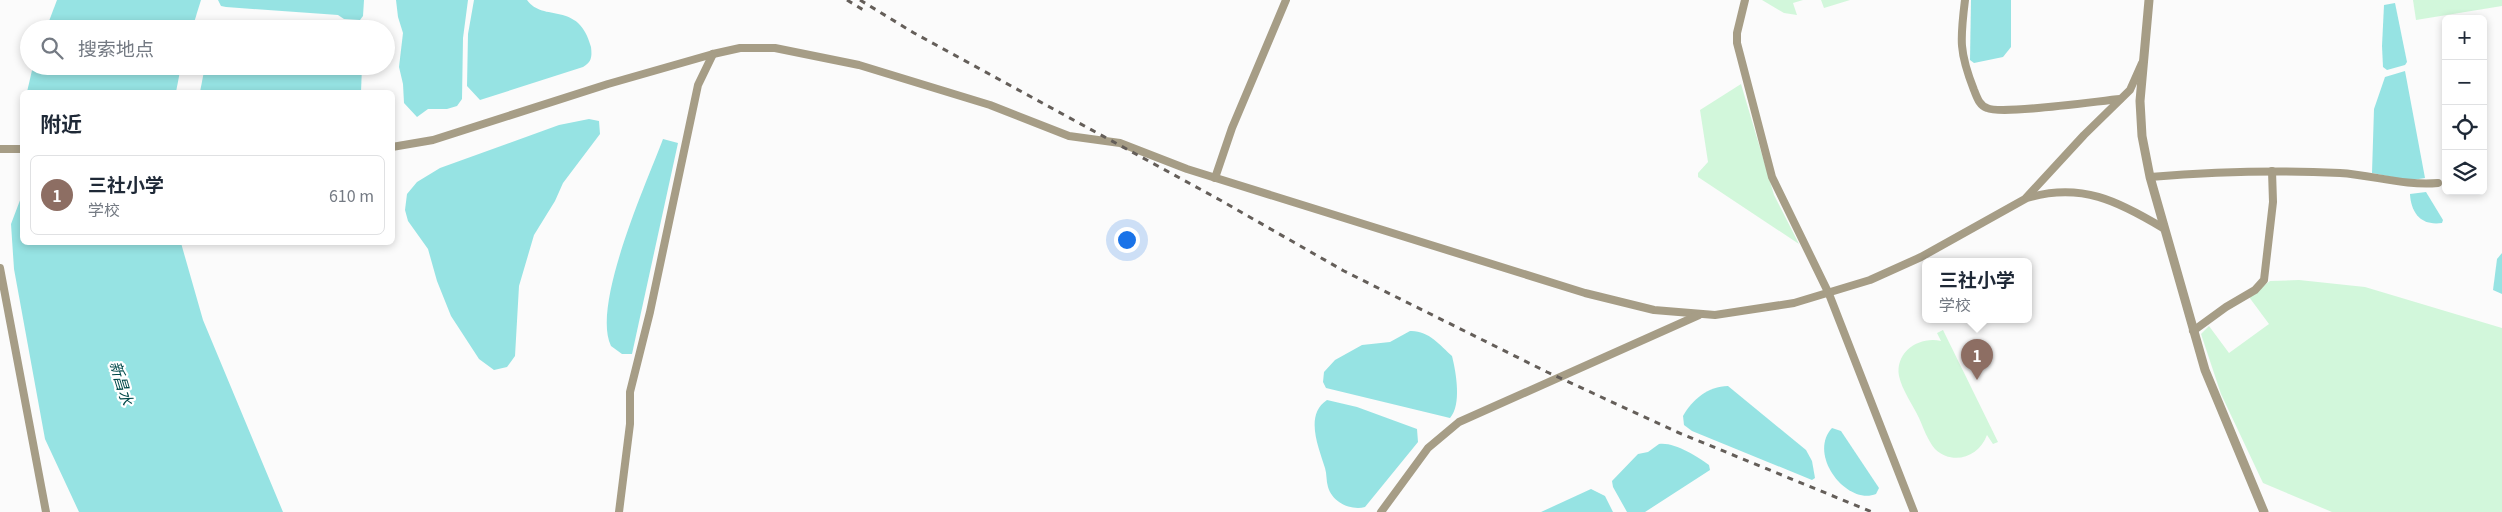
<!DOCTYPE html>
<html lang="zh">
<head>
<meta charset="utf-8">
<style>
  :root { --surface:#fff; --page:#f6f6f7; --text:#1f2937; --muted:#747a83; --line:#e0e1e3; --accent:#0b8043 }
  body { margin:0; font-family:Georgia,"Noto Sans SC",serif; background:var(--page); color:var(--text) }
  .controls { position:absolute; right:15px; top:15px; display:grid; overflow:hidden; border-radius:8px; box-shadow:0 2px 8px #0003 }
  .controls button { width:45px; height:45px; display:grid; place-items:center; padding:0; border:0; border-bottom:1px solid var(--line); background:var(--surface); color:var(--text); font:25px sans-serif }
  .you { position:absolute; left:1126px; top:239px; width:18px; height:18px; margin:-12px; border:4px solid #fff; border-radius:50%; background:#1a73e8; box-shadow:0 0 0 8px #1a73e833 }
  .badge { display:grid; place-items:center; width:32px; height:32px; border-radius:50%; background:var(--accent); color:#fff; font-size:16px; font-weight:700 }
  .pin { position:absolute; translate:-50% -41px; filter:drop-shadow(0 1px 2px #0008) }
  .pin::after { content:''; position:absolute; top:26px; width:18px; height:15px; background:inherit; clip-path:polygon(0 0,100% 0,50% 100%) }
  .popup { position:absolute; left:1922px; top:258px; width:110px; height:65px; box-sizing:border-box; display:grid; place-content:center; border-radius:8px; background:var(--surface); filter:drop-shadow(0 1px 4px #0005); font-size:16px; white-space:nowrap; color:var(--muted) }
  .popup b { font-size:19px; color:var(--text) }
  .popup::after { content:''; position:absolute; left:50%; top:100%; margin-left:-10px; border:10px solid transparent; border-top-color:var(--surface) }
  .list { margin:0; padding:0; list-style:none }
  h2 { display:flex; justify-content:space-between; align-items:center; height:65px; margin:0; padding:0 20px; font-size:21px }
  h2 small { font-size:16px; font-weight:400; color:var(--muted) }
  .list li { display:grid; grid-template-columns:32px 1fr auto; gap:15px; align-items:center; box-sizing:border-box; height:80px; margin:0 10px 10px; padding:0 10px; border:1px solid var(--line); border-radius:8px }
  .list b { display:block; font-size:19px; white-space:nowrap }
  .list p { margin:0; font-size:16px; white-space:nowrap; color:var(--muted) }
  .list em { font-size:16px; font-style:normal; color:var(--muted) }
  .icon { flex:none; width:28px; height:28px; fill:none; stroke:currentColor; stroke-width:2; stroke-linecap:round; stroke-linejoin:round }
  .map { position:relative; flex:none; width:2502px; height:512px; overflow:hidden }
  .search { position:absolute; background:var(--surface); box-shadow:0 2px 8px #0003; left:20px; top:20px; width:375px; height:55px; display:flex; align-items:center; gap:12px; box-sizing:border-box; padding:0 18px; border-radius:28px; color:var(--muted); font-size:19px }
  .panel { position:absolute; background:var(--surface); box-shadow:0 2px 8px #0003; left:20px; top:90px; width:375px; height:155px; border-radius:8px }
  .map>svg:first-child { display:block }
</style>
</head>
<body>
<div class="map">
<svg width="2502" height="512" viewBox="0 0 2502 512">
  <rect width="100%" height="100%" fill="#fbfbfb"/>
  <!-- green -->
  <g fill="#d2f7db">
    <polygon points="1762,0 1803,0 1793,3 1797,15 1784,13"/>
    <polygon points="1821,0 1850,0 1824,8"/>
    <polygon points="2413,0 2502,0 2502,6 2416,20"/>
    <polygon points="1741,84 1774,195 1799,244 1698,177 1698,173 1708,162 1700,110"/>
    <polygon points="2299,280 2365,287 2502,328 2502,512 2332,512 2263,483 2221,394 2201,334 2209,326 2229,353 2269,324 2249,297 2270,281"/>
    <path d="M 1943,330 L 1998,442 L 1993,444 L 1987,435 C 1979,457 1953,466 1935,449 C 1928,441 1923,427 1919,418 C 1913,405 1902,390 1899,376 C 1895,352 1919,336 1941,341 L 1937,333 Z"/>
  </g>
  <!-- water -->
  <g fill="#96e3e3">
    <polygon points="57,0 201,0 192,29 46,29"/>
    <polygon points="218,0 364,0 363,16 360,20 344,19 338,15 226,7 221,6"/>
    <polygon points="396,0 468,0 463,38 462,99 457,106 447,109 428,109 417,117 404,103 403,84 399,67 403,33 398,17"/>
    <path d="M 474,0 L 527,0 C 543,23 579,0 591,47 C 592,56 592,62 583,67 L 480,100 L 467,86 L 468,34 Z"/>
    <polygon points="1971,0 2011,0 2011,47 2003,57 1974,63 1970,60"/>
    <polygon points="2395,3 2407,62 2405,65 2387,70 2383,67 2382,46 2384,5"/>
    <polygon points="223,25 289,29 214,29"/>
    <polygon points="33,66 181,66 176,92 27,92"/>
    <polygon points="205,66 362,66 361,92 200,92"/>
    <path d="M 2405,71 L 2425,178 C 2407,182 2390,176 2372,173 L 2374,109 L 2385,77 Z"/>
    <polygon points="589,119 599,121 600,134 563,183 555,201 534,235 519,286 515,356 507,367 494,370 479,359 451,316 437,281 428,249 408,221 405,210 407,194 417,182 440,168 559,125"/>
    <path d="M 663,139 L 678,143 L 632,354 L 622,354 L 611,346 C 591,305 647,182 663,139 Z"/>
    <path d="M 2426,192 L 2443,220 L 2442,223 C 2421,226 2411,213 2410,194 Z"/>
    <polygon points="22,195 22,242 181,243 203,320 283,512 79,512 45,439 14,269 11,224"/>
    <polygon points="2502,253 2502,294 2493,290 2497,259"/>
    <path d="M 1410,331 C 1428,330 1440,345 1452,356 C 1456,372 1462,405 1450,418 L 1326,388 L 1323,382 L 1324,372 L 1335,360 L 1362,345 L 1390,342 Z"/>
    <path d="M 1728,386 L 1806,450 L 1812,461 L 1815,478 L 1812,480 L 1692,431 L 1684,425 L 1683,416 C 1692,400 1708,386 1728,386 Z"/>
    <path d="M 1327,400 L 1357,407 L 1417,429 L 1418,442 L 1365,507 C 1351,511 1332,502 1328,487 C 1326,481 1327,474 1325,468 C 1319,448 1304,415 1327,400 Z"/>
    <path d="M 1832,428 L 1841,431 L 1879,488 L 1876,494 C 1847,506 1807,455 1832,428 Z"/>
    <path d="M 1659,444 C 1675,442 1696,456 1709,465 L 1710,470 L 1645,512 L 1627,512 L 1613,487 L 1612,481 L 1638,454 L 1648,452 Z"/>
    <polygon points="1591,489 1605,496 1613,512 1541,512"/>
  </g>
  <g fill="none" stroke-linecap="round" stroke-linejoin="round">
    <!-- minor -->
    <g stroke="#a69d86" stroke-width="8">
      <polyline points="1745,0 1737,33 1737,43 1772,177 1829,294 1914,512"/>
      <path d="M 1965,0 C 1960,40 1959,52 1974,90 C 1977,97 1979,105 1987,108 C 2002,115 2098,101 2120,99"/>
      <polyline points="392,147 433,140 608,84 713,54 740,48 775,48 859,65 990,105 1069,136 1120,143 1187,169 1585,293 1654,310 1715,315 1794,303 1870,280 1921,257 2025,199 2084,135 2130,90 2142,63"/>
      <polyline points="0,149 22,149"/>
      <path d="M 2150,177 C 2213,172 2277,170 2340,173 C 2373,175 2404,186 2438,183"/>
      <polyline points="1215,178 1232,128 1286,0"/>
      <path d="M 2027,198 C 2081,182 2118,201 2163,228"/>
      <polyline points="0,268 46,512"/>
      <polyline points="2193,331 2226,307 2255,290 2264,280 2273,202 2272,171"/>
      <polyline points="619,512 630,424 630,392 650,312 698,85 713,54"/>
      <polyline points="1381,512 1428,448 1459,422 1699,315"/>
    </g>
    <!-- tertiary -->
    <polyline stroke="#a69d86" stroke-width="9" points="2149,0 2140,101 2142,136 2150,177 2205,370 2264,512"/>
    <!-- rail -->
    <g stroke="#645e59" stroke-width="3" stroke-dasharray="6 6" stroke-linecap="butt">
      <polyline points="847,0 865,11"/>
      <polyline points="860,0 914,33 1220,200 1344,271 1547,372 1677,432 1872,512"/>
    </g>
  </g>
  <g text-anchor="middle" stroke-width="4.5" stroke-linejoin="round" paint-order="stroke">
    <!-- water labels -->
    <g font-size="15" font-style="italic" fill="#00494a" stroke="#fff">
      <text transform="translate(121 383) rotate(73)" y="5">新昌水</text>
    </g>
  </g>
</svg>
<div class="controls">
<button>+</button>
<button>−</button>
<button><svg class="icon" aria-label="locate" viewBox="0 0 24 24"><circle cx="12" cy="12" r="6"/><path d="M12 2v4M12 18v4M2 12h4M18 12h4"/></svg></button>
<button><svg class="icon" aria-label="layers" viewBox="0 0 24 24"><path d="M12 4l9 5-9 5-9-5zM3 14l9 5 9-5"/></svg></button>
</div>
<div class="you"></div>
<div class="pin badge" style="left:1977px;top:380px;background:#8d6e63">1</div>
<div class="popup"><b>三社小学</b>学校</div>
<div class="search"><svg class="icon" aria-label="search" viewBox="0 0 24 24"><circle cx="10" cy="10" r="6"/><path d="M15 15l6 6"/></svg>搜索地点</div>
<section class="panel">
<h2>附近<small></small></h2>
<ul class="list">
<li><span class="badge" style="background:#8d6e63">1</span><div><b>三社小学</b><p>学校</p></div><em>610 m</em></li>
</ul>
</section>
</div>
</body>
</html>
